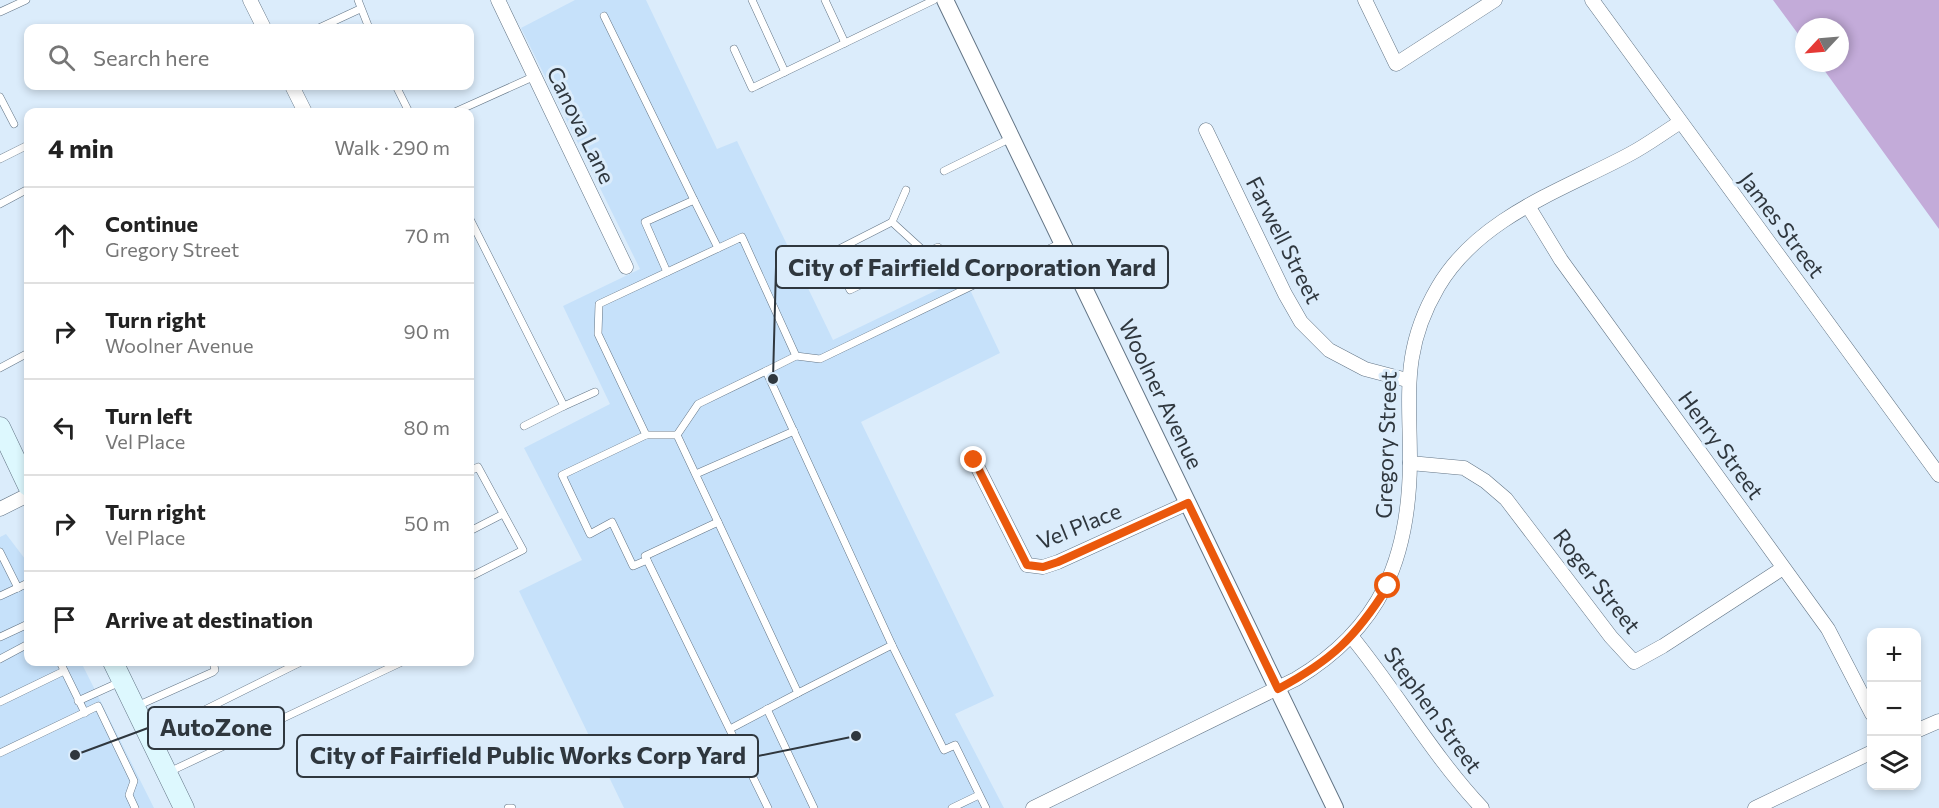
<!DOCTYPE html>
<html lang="en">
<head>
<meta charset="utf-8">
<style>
  :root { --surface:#fff; --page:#f6f6f6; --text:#222; --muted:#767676; --line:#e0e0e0 }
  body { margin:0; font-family:Commissioner,sans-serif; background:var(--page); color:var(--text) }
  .controls { position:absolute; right:18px; bottom:18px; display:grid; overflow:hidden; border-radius:12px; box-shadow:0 3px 9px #0003 }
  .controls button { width:54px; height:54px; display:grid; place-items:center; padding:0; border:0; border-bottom:2px solid var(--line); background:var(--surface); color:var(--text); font:30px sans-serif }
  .compass { position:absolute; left:1795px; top:18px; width:54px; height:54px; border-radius:50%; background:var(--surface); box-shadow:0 3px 9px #0003; rotate:244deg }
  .stop { position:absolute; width:18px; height:18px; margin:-14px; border:4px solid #ea580c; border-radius:50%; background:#fff }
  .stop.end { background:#ea580c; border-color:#fff; box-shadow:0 2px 6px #0008 }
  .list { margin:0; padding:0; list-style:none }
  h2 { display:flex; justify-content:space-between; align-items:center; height:78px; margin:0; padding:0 24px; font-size:26px }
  h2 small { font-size:20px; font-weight:400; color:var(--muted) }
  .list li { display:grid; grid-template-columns:39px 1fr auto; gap:18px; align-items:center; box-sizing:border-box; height:96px; padding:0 24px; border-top:2px solid var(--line) }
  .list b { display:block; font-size:22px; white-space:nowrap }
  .list p { margin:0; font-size:20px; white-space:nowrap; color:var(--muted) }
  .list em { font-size:20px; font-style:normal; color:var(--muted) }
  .icon { flex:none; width:33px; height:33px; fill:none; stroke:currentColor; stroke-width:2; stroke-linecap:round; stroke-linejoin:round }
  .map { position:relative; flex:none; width:1939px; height:808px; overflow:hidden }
  .search { position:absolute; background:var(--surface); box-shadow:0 3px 9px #0003; left:24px; top:24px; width:450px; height:66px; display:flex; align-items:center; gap:15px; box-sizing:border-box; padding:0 21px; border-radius:12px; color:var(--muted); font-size:22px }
  .panel { position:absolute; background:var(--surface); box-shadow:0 3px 9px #0003; left:24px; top:108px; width:450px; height:558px; border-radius:12px }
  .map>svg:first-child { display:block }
</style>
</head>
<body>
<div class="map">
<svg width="1939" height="808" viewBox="0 0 1939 808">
  <rect width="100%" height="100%" fill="#dbecfb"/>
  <!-- built -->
  <g fill="#c6e1fa">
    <polygon points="575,0 646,0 717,149 737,141 833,340 964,277 1000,353 861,422 994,696 955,714 1004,808 624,808 519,591 582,560 524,448 610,404 563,306 640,269 521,28"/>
    <polygon points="6,534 28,563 28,662 81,662 154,808 0,808 0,537"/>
  </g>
  <!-- green -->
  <polygon fill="#c3abd9" points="1773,0 1939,0 1939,229 1819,63 1840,63 1840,27 1804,27 1804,42"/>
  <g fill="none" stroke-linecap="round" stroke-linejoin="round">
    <defs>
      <g id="service">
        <polyline points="358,0 369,28"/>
        <polyline points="752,0 785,72"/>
        <polyline points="825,0 845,43"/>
        <polyline points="0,12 26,0"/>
        <polyline points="604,16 694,200"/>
        <polyline points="319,28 360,9"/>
        <polyline points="734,49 752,88 934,0"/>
        <polyline points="396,86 409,112"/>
        <polyline points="0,97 14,124"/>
        <polyline points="455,112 535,76"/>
        <polyline points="0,159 28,145"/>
        <polyline points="944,171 1011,138"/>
        <polyline points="906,190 892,222 831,253 850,290 938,247 981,282"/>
        <polyline points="0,204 28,189"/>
        <polyline points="470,219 564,406 524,426"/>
        <polyline points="892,222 926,253"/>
        <polygon points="742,237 796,356 766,371 892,645 798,693 718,522 645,556 647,560 633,566 612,522 590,534 562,475 646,435 598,334 599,304"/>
        <polyline points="667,272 645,222 694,200 718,248"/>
        <polyline points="796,356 820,359 1061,243"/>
        <polyline points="0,368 28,353"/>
        <polyline points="564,406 595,392"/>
        <polyline points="646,435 677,435 718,522"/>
        <polyline points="677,435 698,404 766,371"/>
        <polyline points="470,471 478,467 523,550 470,577"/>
        <polyline points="696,474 794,431"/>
        <polyline points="470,531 503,514"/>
        <polyline points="0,552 18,588"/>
        <polyline points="647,560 768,808"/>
        <polyline points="0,596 28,583"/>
        <polyline points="0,637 28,624"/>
        <polyline points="892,645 944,750 955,745 986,808"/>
        <polyline points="0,659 28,644"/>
        <polyline points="60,662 85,713"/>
        <polyline points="78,701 120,682"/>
        <polyline points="0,702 64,671"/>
        <polyline points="137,706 213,672 215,670 213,662"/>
        <polyline points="767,709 814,808"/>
        <polyline points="730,729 798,693"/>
        <polyline points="152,736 301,662"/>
        <polyline points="0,753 98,706 134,781 129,795 135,808"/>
        <polyline points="169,772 402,662"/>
        <polyline points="508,808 512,808"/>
        <polyline points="952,808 979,795"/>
      </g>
      <g id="minor">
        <polyline points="250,0 264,28"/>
        <polyline points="498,0 626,267"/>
        <polyline points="1365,0 1396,64 1495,0"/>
        <polyline points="1592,0 1939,475"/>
        <polyline points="292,86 305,112"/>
        <polyline points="1206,130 1285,294 1301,322 1329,350 1365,369 1407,380"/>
        <polyline points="1528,206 1561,260 1828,629 1872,714"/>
        <polyline points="974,460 1027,565 1043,567 1058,562 1188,503"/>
        <polyline points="1410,463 1464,468 1485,481 1506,499 1611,637 1634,662 1663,646 1783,568"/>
        <polyline points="0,509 28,495"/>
        <path d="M 1351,636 C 1397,692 1432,755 1482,808"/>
        <polyline points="1916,731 1939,721"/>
        <path d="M 1033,808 L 1296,679 C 1381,628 1409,559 1410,462 C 1410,394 1401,350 1438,287 C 1479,217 1563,190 1630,154 C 1647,145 1663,133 1679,123"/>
        <polyline points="1755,808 1872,752"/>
      </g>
      <polyline id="tertiary" points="945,0 1335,808"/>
      <g id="secondary">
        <polyline points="0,427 28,486"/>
        <polyline points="113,662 184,808"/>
      </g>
    </defs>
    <!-- service casing -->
    <use href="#service" stroke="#637586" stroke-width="8"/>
    <!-- minor casing -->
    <use href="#minor" stroke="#637586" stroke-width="15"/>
    <!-- tertiary casing -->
    <use href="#tertiary" stroke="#637586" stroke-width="18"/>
    <!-- secondary casing -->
    <use href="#secondary" stroke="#637586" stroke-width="21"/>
    <!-- service -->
    <use href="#service" stroke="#fff" stroke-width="7"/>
    <!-- minor -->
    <use href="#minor" stroke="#fff" stroke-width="14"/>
    <!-- tertiary -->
    <use href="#tertiary" stroke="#fff" stroke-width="16"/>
    <!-- secondary -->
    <use href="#secondary" stroke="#ddf8fe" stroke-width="20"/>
  </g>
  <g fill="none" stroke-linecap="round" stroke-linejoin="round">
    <!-- route -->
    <path stroke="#ea580c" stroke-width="8" d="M 974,460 L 1027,565 L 1043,567 L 1058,562 L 1188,503 L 1278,689 C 1332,660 1355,638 1388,586"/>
  </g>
  <g text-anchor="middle" stroke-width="6" stroke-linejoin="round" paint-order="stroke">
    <!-- street labels -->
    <g font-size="22" fill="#2f373e" stroke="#dbecfb">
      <text transform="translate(581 125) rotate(64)" y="8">Canova Lane</text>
      <text transform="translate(1782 225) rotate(53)" y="8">James Street</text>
      <text transform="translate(1284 240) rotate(63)" y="8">Farwell Street</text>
      <text transform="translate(1161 394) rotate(64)" y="8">Woolner Avenue</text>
      <text transform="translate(1386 445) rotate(-88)" y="8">Gregory Street</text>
      <text transform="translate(1721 445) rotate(54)" y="8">Henry Street</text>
      <text transform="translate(1079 526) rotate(-22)" y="8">Vel Place</text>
      <text transform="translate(1597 581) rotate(52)" y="8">Roger Street</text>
      <text transform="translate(1433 710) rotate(54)" y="8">Stephen Street</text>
    </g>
  </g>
  <!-- callouts -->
  <path fill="none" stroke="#2f373e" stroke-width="2" d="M773 379L776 267M75 755L148 728M856 736L758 756"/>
  <g fill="#2f373e" stroke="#dbecfb" stroke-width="2">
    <circle cx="773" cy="379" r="6"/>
    <circle cx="75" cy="755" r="6"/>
    <circle cx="856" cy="736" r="6"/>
  </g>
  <g fill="#dbecfb" stroke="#2f373e" stroke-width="2">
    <rect x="776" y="246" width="392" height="42" rx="6"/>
    <rect x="148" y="707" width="136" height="42" rx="6"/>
    <rect x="297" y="735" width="461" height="42" rx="6"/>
  </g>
  <g font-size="24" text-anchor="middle" font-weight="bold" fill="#2f373e">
    <text x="972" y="276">City of Fairfield Corporation Yard</text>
    <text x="216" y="736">AutoZone</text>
    <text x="528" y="764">City of Fairfield Public Works Corp Yard</text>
  </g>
</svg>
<div class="controls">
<button>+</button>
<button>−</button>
<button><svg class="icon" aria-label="layers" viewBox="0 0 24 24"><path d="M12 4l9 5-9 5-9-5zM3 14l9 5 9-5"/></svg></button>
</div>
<svg class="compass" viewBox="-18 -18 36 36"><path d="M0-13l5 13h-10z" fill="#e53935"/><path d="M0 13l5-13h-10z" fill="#767676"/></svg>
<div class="stop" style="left:1388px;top:586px"></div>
<div class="stop end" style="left:974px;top:460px"></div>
<div class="search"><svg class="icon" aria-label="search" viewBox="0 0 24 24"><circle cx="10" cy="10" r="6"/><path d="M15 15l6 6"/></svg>Search here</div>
<section class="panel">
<h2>4 min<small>Walk · 290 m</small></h2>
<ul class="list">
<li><svg class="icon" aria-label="ahead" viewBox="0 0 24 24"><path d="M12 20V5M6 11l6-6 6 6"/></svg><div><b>Continue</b><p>Gregory Street</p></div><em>70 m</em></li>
<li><svg class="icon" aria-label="right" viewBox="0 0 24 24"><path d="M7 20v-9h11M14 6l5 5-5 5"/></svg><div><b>Turn right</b><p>Woolner Avenue</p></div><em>90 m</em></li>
<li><svg class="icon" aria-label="left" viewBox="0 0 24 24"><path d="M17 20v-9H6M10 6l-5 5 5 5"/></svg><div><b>Turn left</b><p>Vel Place</p></div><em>80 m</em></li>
<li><svg class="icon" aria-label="right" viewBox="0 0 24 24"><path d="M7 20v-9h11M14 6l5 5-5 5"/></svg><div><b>Turn right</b><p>Vel Place</p></div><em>50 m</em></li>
<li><svg class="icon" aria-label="arrive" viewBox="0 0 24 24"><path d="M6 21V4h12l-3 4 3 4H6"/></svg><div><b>Arrive at destination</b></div></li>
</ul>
</section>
</div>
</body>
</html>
